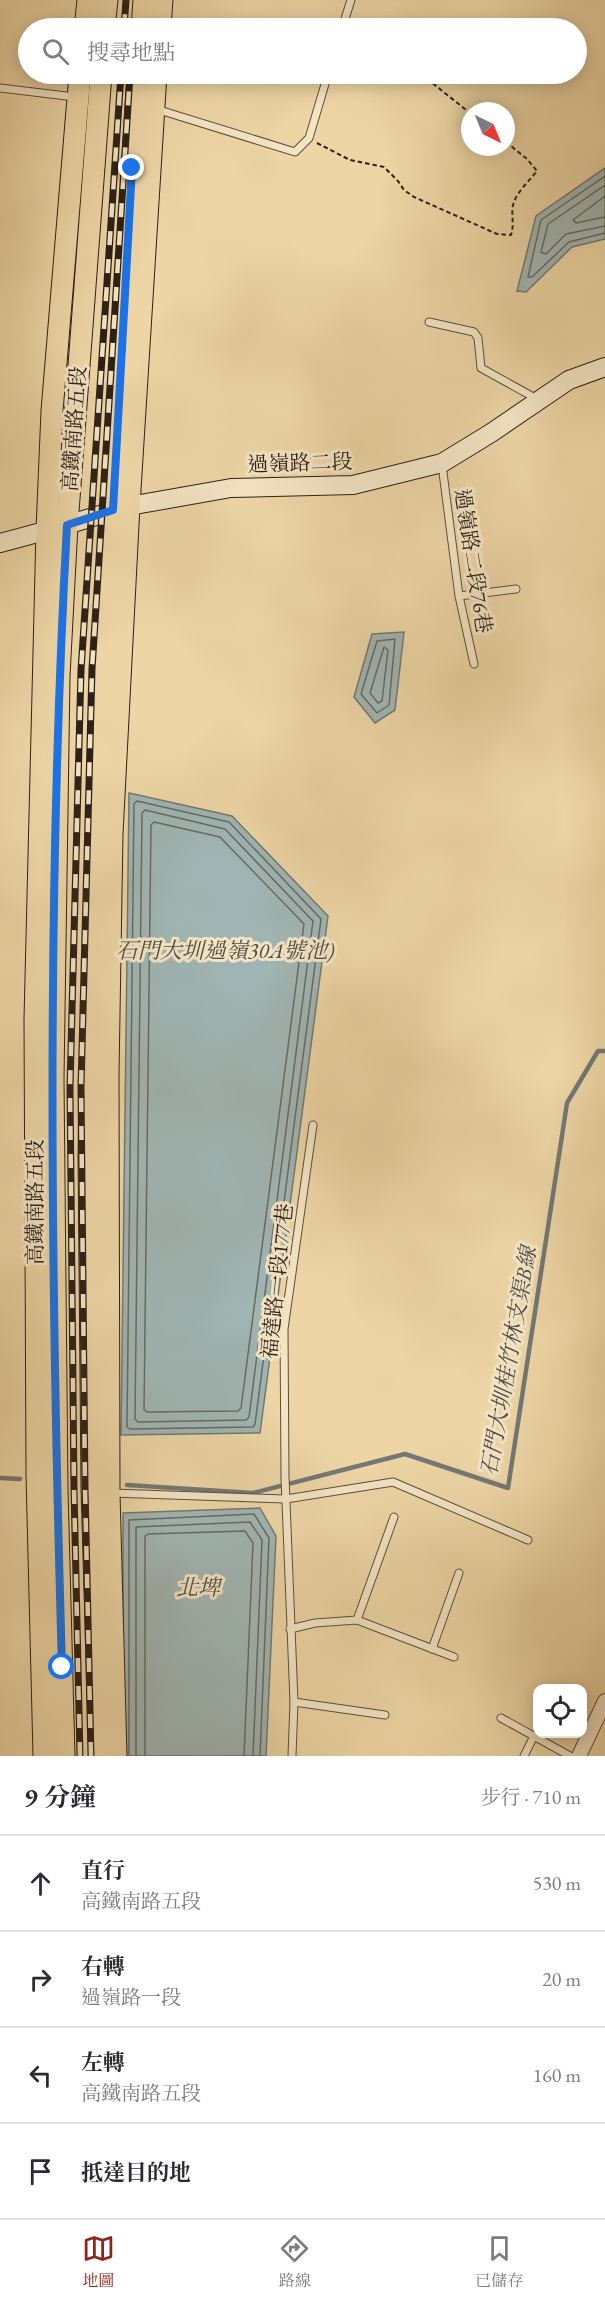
<!DOCTYPE html>
<html lang="zh-TW">
<head>
<meta charset="utf-8">
<style>
  :root { --surface:#fff; --page:#f7f7f7; --text:#2b2b33; --muted:#7c7c81; --line:#e1e1e2; --accent:#8f2418 }
  body { margin:0; font-family:"EB Garamond","Noto Serif TC",serif; background:var(--page); color:var(--text) }
  .controls { position:absolute; right:18px; bottom:18px; display:grid; overflow:hidden; border-radius:12px; box-shadow:0 3px 15px #0003 }
  .controls button { width:54px; height:54px; display:grid; place-items:center; padding:0; border:0; border-bottom:2px solid var(--line); background:var(--surface); color:var(--text); font:30px sans-serif }
  .compass { position:absolute; left:461px; top:102px; width:54px; height:54px; border-radius:50%; background:var(--surface); box-shadow:0 3px 15px #0003; rotate:137deg }
  .stop { position:absolute; width:18px; height:18px; margin:-14px; border:4px solid #1a73e8; border-radius:50%; background:#fff }
  .stop.end { background:#1a73e8; border-color:#fff; box-shadow:0 2px 6px #0008 }
  .list { margin:0; padding:0; list-style:none }
  h2 { display:flex; justify-content:space-between; align-items:center; height:78px; margin:0; padding:0 24px; font-size:26px }
  h2 small { font-size:20px; font-weight:400; color:var(--muted) }
  .list li { display:grid; grid-template-columns:39px 1fr auto; gap:18px; align-items:center; box-sizing:border-box; height:96px; padding:0 24px; border-top:2px solid var(--line) }
  .list b { display:block; font-size:22px; white-space:nowrap }
  .list p { margin:0; font-size:20px; white-space:nowrap; color:var(--muted) }
  .list em { font-size:20px; font-style:normal; color:var(--muted) }
  .icon { flex:none; width:33px; height:33px; fill:none; stroke:currentColor; stroke-width:2; stroke-linecap:round; stroke-linejoin:round }
  .map { position:relative; flex:none; width:605px; height:1756px; overflow:hidden }
  .search { position:absolute; background:var(--surface); box-shadow:0 3px 15px #0003; left:18px; right:18px; top:18px; height:66px; display:flex; align-items:center; gap:15px; box-sizing:border-box; padding:0 21px; border-radius:33px; color:var(--muted); font-size:22px }
  .sheet { height:462px; background:var(--surface) }
  nav { display:flex; justify-content:space-around; align-items:center; box-sizing:border-box; height:84px; border-top:2px solid var(--line); background:var(--surface); font-size:16px; color:var(--muted) }
  nav a { display:grid; justify-items:center; gap:3px }
  nav .on { color:var(--accent) }
  .map>svg:first-child { display:block }
</style>
</head>
<body>
<div class="map">
<svg width="605" height="1756" viewBox="0 0 605 1756">
  <rect width="100%" height="100%" fill="#edd5a5"/>
  <filter id="stains"><feTurbulence type="fractalNoise" baseFrequency=".00333" numOctaves="4"/><feColorMatrix values="0 0 0 0 .2 0 0 0 0 .09 0 0 0 0 .02 0 0 0 .5 -.17"/></filter>
  <radialGradient id="worn" r=".72"><stop offset=".6" stop-color="#630" stop-opacity="0"/><stop offset="1" stop-color="#630" stop-opacity=".3"/></radialGradient>
  <!-- water -->
  <g fill="#a0b5b3" stroke="#727975" stroke-width="1.5">
    <polygon points="605,168 605,239 572,247 526,292 517,291 536,216"/>
    <polygon points="404,632 395,710 375,723 354,697 372,634"/>
    <polygon points="129,793 232,816 328,916 260,1433 121,1435"/>
    <polygon points="260,1508 276,1536 266,1756 123,1756 123,1513"/>
  </g>
  <g fill="none" stroke-linecap="round" stroke-linejoin="round">
    <!-- shore -->
    <g stroke="#666a65" stroke-width="1.5">
      <polyline points="605,176 541,220 528,277 532,277 569,242 605,233"/>
      <polyline points="605,185 548,224 541,252 546,254 566,234 605,226"/>
      <polyline points="605,196 573,220 576,223 605,217"/>
      <polygon points="395,639 389,705 377,713 361,694 377,641"/>
      <polygon points="384,647 388,650 382,701 378,703 370,693"/>
      <polygon points="137,801 229,822 321,919 255,1424 253,1427 130,1429 127,1427 134,804"/>
      <polygon points="145,810 225,829 313,921 249,1417 246,1420 138,1422 135,1419 142,813"/>
      <polygon points="154,822 220,837 304,924 241,1408 238,1411 147,1412 144,1410 151,825"/>
      <polyline points="129,1756 129,1520 254,1514 269,1538 260,1756"/>
      <polyline points="136,1756 136,1527 250,1522 262,1540 253,1756"/>
      <polyline points="145,1756 145,1536 148,1534 245,1531 253,1543 244,1756"/>
    </g>
    <!-- stream -->
    <g stroke="#727975" stroke-width="4.5">
      <polyline points="0,1478 20,1479"/>
      <polyline points="127,1485 253,1493 405,1454 508,1488 567,1103 598,1051 605,1051"/>
    </g>
    <defs>
      <g id="lane">
        <polyline points="342,28 351,0"/>
        <polyline points="0,88 75,97"/>
        <polyline points="156,109 295,152 309,138 328,74"/>
        <polyline points="429,322 474,332 478,338 481,368 537,399"/>
        <polyline points="442,465 459,596 474,664"/>
        <polyline points="459,596 516,589"/>
        <polyline points="112,1493 286,1499 393,1482 528,1540"/>
        <polyline points="357,1620 394,1517"/>
        <polyline points="290,1629 315,1623 357,1620 454,1657"/>
        <polyline points="432,1649 459,1573"/>
        <polyline points="294,1702 385,1715"/>
        <polyline points="501,1718 570,1756"/>
        <polyline points="292,1756 294,1702 285,1477 284,1329 313,1125"/>
        <polyline points="524,1756 534,1736"/>
      </g>
      <polyline id="street" points="579,1756 605,1701"/>
      <polyline id="secondary" points="0,543 67,525 129,506 231,488 353,485 442,463 491,433 569,380 605,367"/>
      <g id="primary">
        <polyline points="85,28 88,0"/>
        <polyline points="104,28 107,0"/>
        <polyline points="142,28 144,0"/>
        <polyline points="160,28 162,0"/>
        <polyline points="44,1756 37,1475 35,1019 47,530 52,411 80,74"/>
        <polyline points="64,1756 57,1490 53,1079 59,676 67,525 101,74"/>
        <polyline points="100,1756 92,1489 89,1157 90,1083 101,671 113,510 138,74"/>
        <polyline points="116,1756 109,1493 108,1075 112,834 129,506 156,74"/>
      </g>
    </defs>
    <!-- lane casing -->
    <use href="#lane" stroke="#5d4d3a" stroke-width="9"/>
    <!-- street casing -->
    <use href="#street" stroke="#5d4d3a" stroke-width="16"/>
    <!-- secondary casing -->
    <use href="#secondary" stroke="#2d2017" stroke-width="20"/>
    <!-- primary casing -->
    <use href="#primary" stroke="#2d2017" stroke-width="23"/>
    <!-- path -->
    <g stroke="#2d2017" stroke-width="2" stroke-dasharray="4.5 3" stroke-linecap="butt">
      <polyline points="357,19 368,28"/>
      <polyline points="421,74 470,113"/>
      <path d="M 317,143 L 350,160 L 384,167 L 398,181 L 404,190 L 414,197 L 497,234 L 511,235 C 515,223 510,212 514,202 C 518,191 530,180 537,171 L 527,159 L 506,142"/>
    </g>
    <!-- lane -->
    <use href="#lane" stroke="#f3e4c4" stroke-width="7"/>
    <!-- street -->
    <use href="#street" stroke="#f3e4c4" stroke-width="14"/>
    <!-- secondary -->
    <use href="#secondary" stroke="#f3e4c4" stroke-width="18"/>
    <!-- primary -->
    <use href="#primary" stroke="#edd5a5" stroke-width="21"/>
    <defs>
      <g id="rail">
        <polyline points="124,28 126,0"/>
        <polyline points="80,1756 74,1489 70,1087 81,670 121,74"/>
        <polyline points="91,1756 85,1488 81,1087 92,669 130,74"/>
      </g>
    </defs>
    <!-- rail casing -->
    <use href="#rail" stroke="#2d2017" stroke-width="7"/>
    <!-- rail -->
    <use href="#rail" stroke="#f3e4c4" stroke-width="4.5" stroke-dasharray="14" stroke-linecap="butt"/>
  </g>
  <g fill="none" stroke-linecap="round" stroke-linejoin="round">
    <!-- route -->
    <path stroke="#1a73e8" stroke-width="8" d="M 62,1667 C 51,1287 46,905 67,525 L 113,510 L 132,168"/>
  </g>
  <g text-anchor="middle" stroke-width="6" stroke-linejoin="round" paint-order="stroke">
    <!-- street labels -->
    <g font-size="21" fill="#2d2017" stroke="#f3e4c4">
      <text transform="translate(74 429) rotate(-86)" y="7">高鐵南路五段</text>
      <text transform="translate(300 463) rotate(-2)" y="7">過嶺路二段</text>
      <text transform="translate(473 561) rotate(81)" y="7">過嶺路二段76巷</text>
      <text transform="translate(35 1202) rotate(-90)" y="7">高鐵南路五段</text>
      <text transform="translate(277 1281) rotate(-84)" y="7">福達路一段177巷</text>
    </g>
    <!-- water labels -->
    <g font-size="22" font-style="italic" fill="#504d46" stroke="#f3e4c4">
      <text x="225" y="958">石門大圳過嶺30A號池)</text>
      <text transform="translate(508 1361) rotate(-80)" y="8">石門大圳桂竹林支渠B線</text>
      <text x="198" y="1595">北埤</text>
    </g>
  </g>
  <rect width="100%" height="100%" filter="url(#stains)"/>
  <rect width="100%" height="100%" fill="url(#worn)"/>
</svg>
<div class="controls">
<button><svg class="icon" aria-label="locate" viewBox="0 0 24 24"><circle cx="12" cy="12" r="6"/><path d="M12 2v4M12 18v4M2 12h4M18 12h4"/></svg></button>
</div>
<svg class="compass" viewBox="-18 -18 36 36"><path d="M0-13l5 13h-10z" fill="#e53935"/><path d="M0 13l5-13h-10z" fill="#7c7c81"/></svg>
<div class="stop" style="left:62px;top:1667px"></div>
<div class="stop end" style="left:132px;top:168px"></div>
<div class="search"><svg class="icon" aria-label="search" viewBox="0 0 24 24"><circle cx="10" cy="10" r="6"/><path d="M15 15l6 6"/></svg>搜尋地點</div>
</div>
<section class="sheet">
<h2>9 分鐘<small>步行 · 710 m</small></h2>
<ul class="list">
<li><svg class="icon" aria-label="ahead" viewBox="0 0 24 24"><path d="M12 20V5M6 11l6-6 6 6"/></svg><div><b>直行</b><p>高鐵南路五段</p></div><em>530 m</em></li>
<li><svg class="icon" aria-label="right" viewBox="0 0 24 24"><path d="M7 20v-9h11M14 6l5 5-5 5"/></svg><div><b>右轉</b><p>過嶺路一段</p></div><em>20 m</em></li>
<li><svg class="icon" aria-label="left" viewBox="0 0 24 24"><path d="M17 20v-9H6M10 6l-5 5 5 5"/></svg><div><b>左轉</b><p>高鐵南路五段</p></div><em>160 m</em></li>
<li><svg class="icon" aria-label="arrive" viewBox="0 0 24 24"><path d="M6 21V4h12l-3 4 3 4H6"/></svg><div><b>抵達目的地</b></div></li>
</ul>
</section>
<nav>
<a class="on"><svg class="icon" aria-label="map" viewBox="0 0 24 24"><path d="M3 6l6-2 6 2 6-2v14l-6 2-6-2-6 2zM9 4v14M15 6v14"/></svg>地圖</a>
<a><svg class="icon" aria-label="directions" viewBox="0 0 24 24"><path d="M12 3l9 9-9 9-9-9zM9 14v-3h6M13 9l2 2-2 2"/></svg>路線</a>
<a><svg class="icon" aria-label="saved" viewBox="0 0 24 24"><path d="M7 4h10v16l-5-4-5 4z"/></svg>已儲存</a>
</nav>
</body>
</html>
